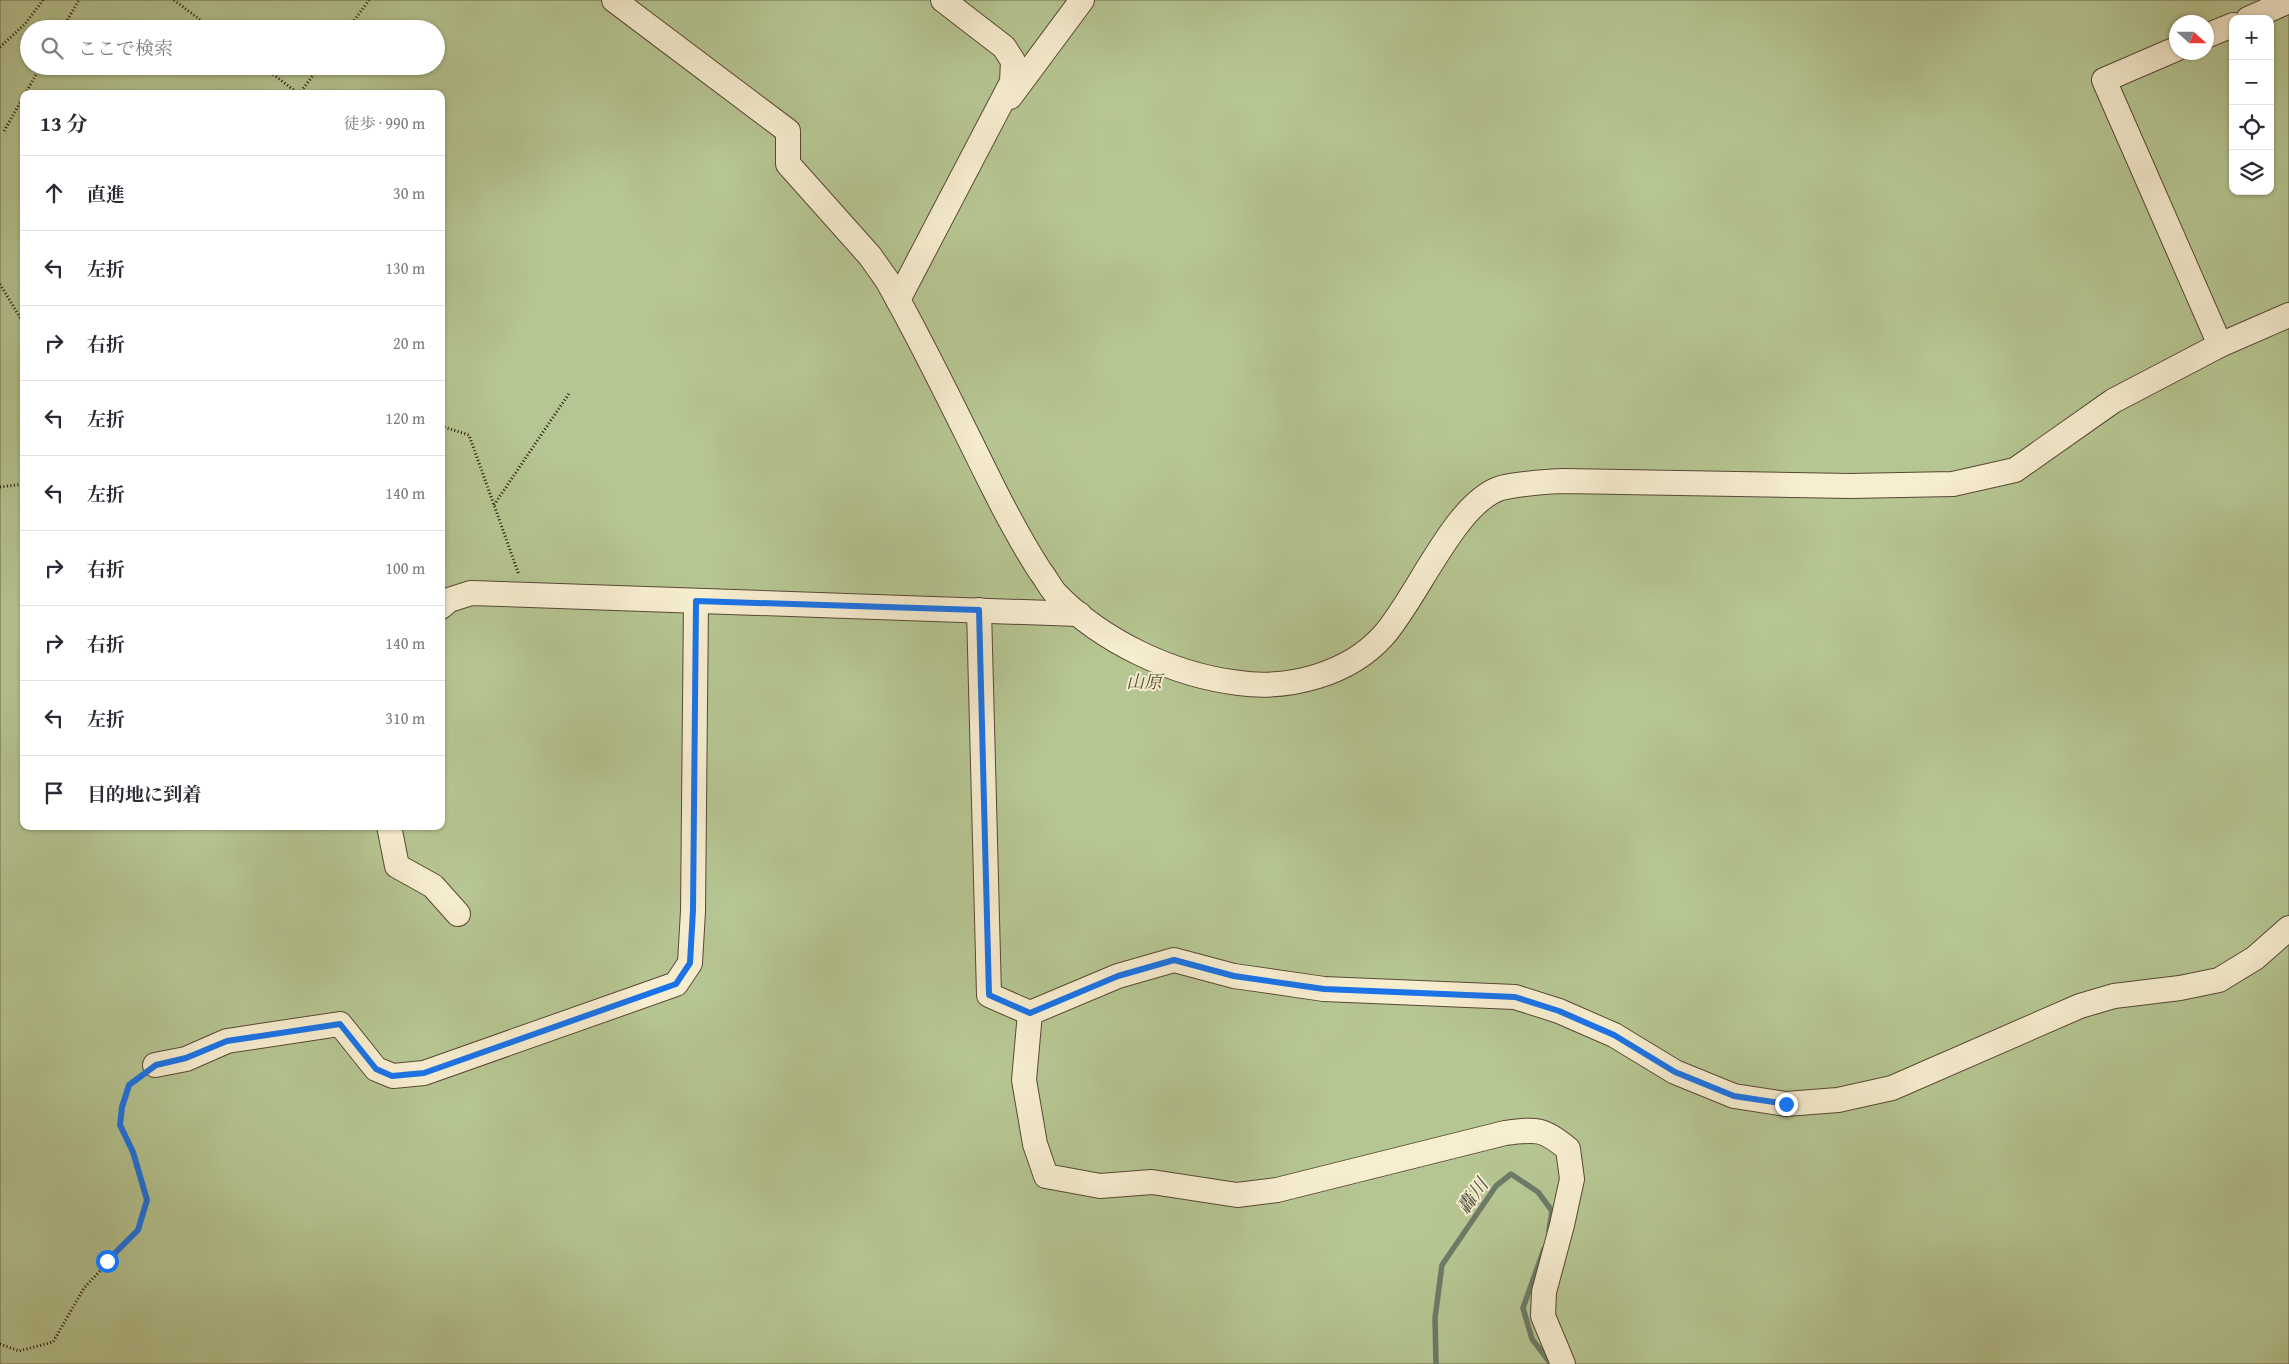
<!DOCTYPE html>
<html lang="ja">
<head>
<meta charset="utf-8">
<style>
  :root { --surface:#fff; --page:#f7f7f7; --text:#2b2b33; --muted:#7c7c81; --line:#e1e1e2 }
  body { margin:0; font-family:"Gentium Book Plus","Noto Serif JP",serif; background:var(--page); color:var(--text) }
  .controls { position:absolute; right:15px; top:15px; display:grid; overflow:hidden; border-radius:10px; box-shadow:0 1px 4px #0004 }
  .controls button { width:45px; height:45px; display:grid; place-items:center; padding:0; border:0; border-bottom:1px solid var(--line); background:var(--surface); color:var(--text); font:25px sans-serif }
  .compass { position:absolute; left:2169px; top:15px; width:45px; height:45px; border-radius:50%; background:var(--surface); box-shadow:0 1px 4px #0004; rotate:111deg }
  .stop { position:absolute; width:15px; height:15px; margin:-11px; border:4px solid #1a73e8; border-radius:50%; background:#fff }
  .stop.end { background:#1a73e8; border-color:#fff; box-shadow:0 1px 5px #0008 }
  .list { margin:0; padding:0; list-style:none }
  h2 { display:flex; justify-content:space-between; align-items:center; height:65px; margin:0; padding:0 20px; font-size:21px }
  h2 small { font-size:16px; font-weight:400; color:var(--muted) }
  .list li { display:grid; grid-template-columns:32px 1fr auto; gap:15px; align-items:center; box-sizing:border-box; height:75px; padding:0 20px; border-top:1px solid var(--line) }
  .list b { display:block; font-size:19px; white-space:nowrap }
  .list em { font-size:16px; font-style:normal; color:var(--muted) }
  .icon { flex:none; width:28px; height:28px; fill:none; stroke:currentColor; stroke-width:2; stroke-linecap:round; stroke-linejoin:round }
  .map { position:relative; flex:none; width:2289px; height:1364px; overflow:hidden }
  .search { position:absolute; background:var(--surface); box-shadow:0 1px 4px #0004; left:20px; top:20px; width:425px; height:55px; display:flex; align-items:center; gap:12px; box-sizing:border-box; padding:0 18px; border-radius:28px; color:var(--muted); font-size:19px }
  .panel { position:absolute; background:var(--surface); box-shadow:0 1px 4px #0004; left:20px; top:90px; width:425px; height:740px; border-radius:10px }
  .map>svg:first-child { display:block }
</style>
</head>
<body>
<div class="map">
<svg width="2289" height="1364" viewBox="0 0 2289 1364">
  <rect width="100%" height="100%" fill="#f2e5b6"/>
  <filter id="stains"><feTurbulence type="fractalNoise" baseFrequency=".004" numOctaves="4"/><feColorMatrix values="0 0 0 0 .2 0 0 0 0 .09 0 0 0 0 .02 0 0 0 .5 -.17"/></filter>
  <radialGradient id="worn" r=".72"><stop offset=".6" stop-color="#630" stop-opacity="0"/><stop offset="1" stop-color="#630" stop-opacity=".3"/></radialGradient>
  <!-- green -->
  <path fill="#b6c692" stroke="#6e6c4e" fill-rule="evenodd" d="M 0,0 L 2289,0 L 2289,1364 L 0,1364 ZM 2233,19 L 2270,19 L 2270,191 L 2233,191 ZM 2176,22 L 2206,22 L 2206,52 L 2176,52 ZM 29,29 L 436,29 L 436,66 L 29,66 ZM 24,94 L 441,94 L 441,826 L 24,826 Z"/>
  <g fill="none" stroke-linecap="round" stroke-linejoin="round">
    <!-- stream -->
    <g stroke="#6c7b69" stroke-width="5.5">
      <polyline points="1544,1249 1523,1308 1532,1339 1551,1364"/>
      <polyline points="1436,1364 1435,1318 1442,1265 1496,1186 1511,1174 1538,1192 1552,1211 1549,1231"/>
    </g>
    <defs>
      <g id="minor">
        <path d="M 614,0 L 788,131 L 788,164 L 870,256 L 887,280 C 925,347 958,417 992,485 C 1007,515 1022,543 1040,571 C 1046,578 1050,588 1057,595 C 1103,642 1173,675 1239,683 C 1289,690 1349,674 1383,636 C 1416,600 1455,502 1501,488 C 1521,483 1543,482 1564,481 L 1850,486 L 1953,484 L 2015,470 L 2113,401 L 2220,345 L 2289,315"/>
        <polyline points="2248,19 2289,1"/>
        <polyline points="2206,36 2233,25"/>
        <polyline points="2176,49 2104,80 2220,345"/>
        <polyline points="1010,97 1082,0"/>
        <polyline points="898,300 1012,82 1013,61 1004,47 943,0"/>
        <polyline points="441,607 449,600 471,593 1079,614"/>
        <path d="M 979,610 L 989,995 L 1030,1013 L 1024,1080 L 1035,1144 L 1046,1176 L 1100,1186 L 1152,1182 L 1237,1195 L 1277,1190 L 1505,1133 C 1537,1129 1543,1128 1568,1149 L 1572,1179 L 1562,1225 L 1544,1292 L 1543,1316 L 1563,1364"/>
        <polyline points="389,826 397,866 433,886 458,914"/>
        <polyline points="1030,1013 1118,976 1174,960 1234,976 1324,989 1515,997 1559,1011 1614,1035 1675,1072 1734,1096 1786,1104 1838,1100 1892,1088 2080,1006 2114,996 2180,988 2219,980 2255,958 2289,928"/>
        <polyline points="155,1065 186,1059 227,1041 340,1024 376,1069 393,1076 424,1073 676,984 690,963 693,911 696,601"/>
      </g>
    </defs>
    <!-- minor casing -->
    <use href="#minor" stroke="#584835" stroke-width="26"/>
    <!-- path -->
    <g stroke="#25130a" stroke-width="3" stroke-dasharray="1 2.5" stroke-linecap="butt">
      <polyline points="174,0 212,29"/>
      <polyline points="62,29 79,0"/>
      <polyline points="348,29 369,0"/>
      <polyline points="0,47 25,24 43,0"/>
      <polyline points="262,66 299,94"/>
      <polyline points="25,94 41,66"/>
      <polyline points="299,94 320,66"/>
      <polyline points="4,131 24,96"/>
      <polyline points="0,284 24,324"/>
      <polyline points="441,426 469,435 519,575"/>
      <polyline points="0,487 24,484"/>
      <polyline points="494,505 570,392"/>
      <polyline points="0,1344 19,1351 53,1342 84,1288 138,1230 147,1200 133,1152 120,1125 123,1107 129,1085 139,1077"/>
    </g>
    <!-- minor -->
    <use href="#minor" stroke="#f7eed0" stroke-width="24"/>
  </g>
  <g fill="none" stroke-linecap="round" stroke-linejoin="round">
    <!-- route -->
    <polyline stroke="#1a73e8" stroke-width="6" points="107,1261 138,1230 147,1200 133,1152 120,1125 122,1107 129,1085 156,1065 186,1058 227,1041 340,1024 376,1069 392,1076 424,1073 676,984 690,963 693,910 696,601 979,610 989,995 1030,1013 1118,976 1174,960 1234,976 1324,989 1515,997 1559,1011 1614,1035 1675,1072 1734,1096 1786,1104"/>
  </g>
  <g text-anchor="middle" stroke-width="4" stroke-linejoin="round" paint-order="stroke">
    <!-- park labels -->
    <g font-size="18" font-style="italic" fill="#58523a" stroke="#f7eed0">
      <text x="1144" y="688">山原</text>
    </g>
    <!-- water labels -->
    <g font-size="19" font-style="italic" fill="#4f5041" stroke="#f7eed0">
      <text transform="translate(1472 1196) rotate(-54)" y="7">轟川</text>
    </g>
  </g>
  <rect width="100%" height="100%" filter="url(#stains)"/>
  <rect width="100%" height="100%" fill="url(#worn)"/>
</svg>
<div class="controls">
<button>+</button>
<button>−</button>
<button><svg class="icon" aria-label="locate" viewBox="0 0 24 24"><circle cx="12" cy="12" r="6"/><path d="M12 2v4M12 18v4M2 12h4M18 12h4"/></svg></button>
<button><svg class="icon" aria-label="layers" viewBox="0 0 24 24"><path d="M12 4l9 5-9 5-9-5zM3 14l9 5 9-5"/></svg></button>
</div>
<svg class="compass" viewBox="-18 -18 36 36"><path d="M0-13l5 13h-10z" fill="#e53935"/><path d="M0 13l5-13h-10z" fill="#7c7c81"/></svg>
<div class="stop" style="left:107px;top:1261px"></div>
<div class="stop end" style="left:1786px;top:1104px"></div>
<div class="search"><svg class="icon" aria-label="search" viewBox="0 0 24 24"><circle cx="10" cy="10" r="6"/><path d="M15 15l6 6"/></svg>ここで検索</div>
<section class="panel">
<h2>13 分<small>徒歩 · 990 m</small></h2>
<ul class="list">
<li><svg class="icon" aria-label="ahead" viewBox="0 0 24 24"><path d="M12 20V5M6 11l6-6 6 6"/></svg><div><b>直進</b></div><em>30 m</em></li>
<li><svg class="icon" aria-label="left" viewBox="0 0 24 24"><path d="M17 20v-9H6M10 6l-5 5 5 5"/></svg><div><b>左折</b></div><em>130 m</em></li>
<li><svg class="icon" aria-label="right" viewBox="0 0 24 24"><path d="M7 20v-9h11M14 6l5 5-5 5"/></svg><div><b>右折</b></div><em>20 m</em></li>
<li><svg class="icon" aria-label="left" viewBox="0 0 24 24"><path d="M17 20v-9H6M10 6l-5 5 5 5"/></svg><div><b>左折</b></div><em>120 m</em></li>
<li><svg class="icon" aria-label="left" viewBox="0 0 24 24"><path d="M17 20v-9H6M10 6l-5 5 5 5"/></svg><div><b>左折</b></div><em>140 m</em></li>
<li><svg class="icon" aria-label="right" viewBox="0 0 24 24"><path d="M7 20v-9h11M14 6l5 5-5 5"/></svg><div><b>右折</b></div><em>100 m</em></li>
<li><svg class="icon" aria-label="right" viewBox="0 0 24 24"><path d="M7 20v-9h11M14 6l5 5-5 5"/></svg><div><b>右折</b></div><em>140 m</em></li>
<li><svg class="icon" aria-label="left" viewBox="0 0 24 24"><path d="M17 20v-9H6M10 6l-5 5 5 5"/></svg><div><b>左折</b></div><em>310 m</em></li>
<li><svg class="icon" aria-label="arrive" viewBox="0 0 24 24"><path d="M6 21V4h12l-3 4 3 4H6"/></svg><div><b>目的地に到着</b></div></li>
</ul>
</section>
</div>
</body>
</html>
